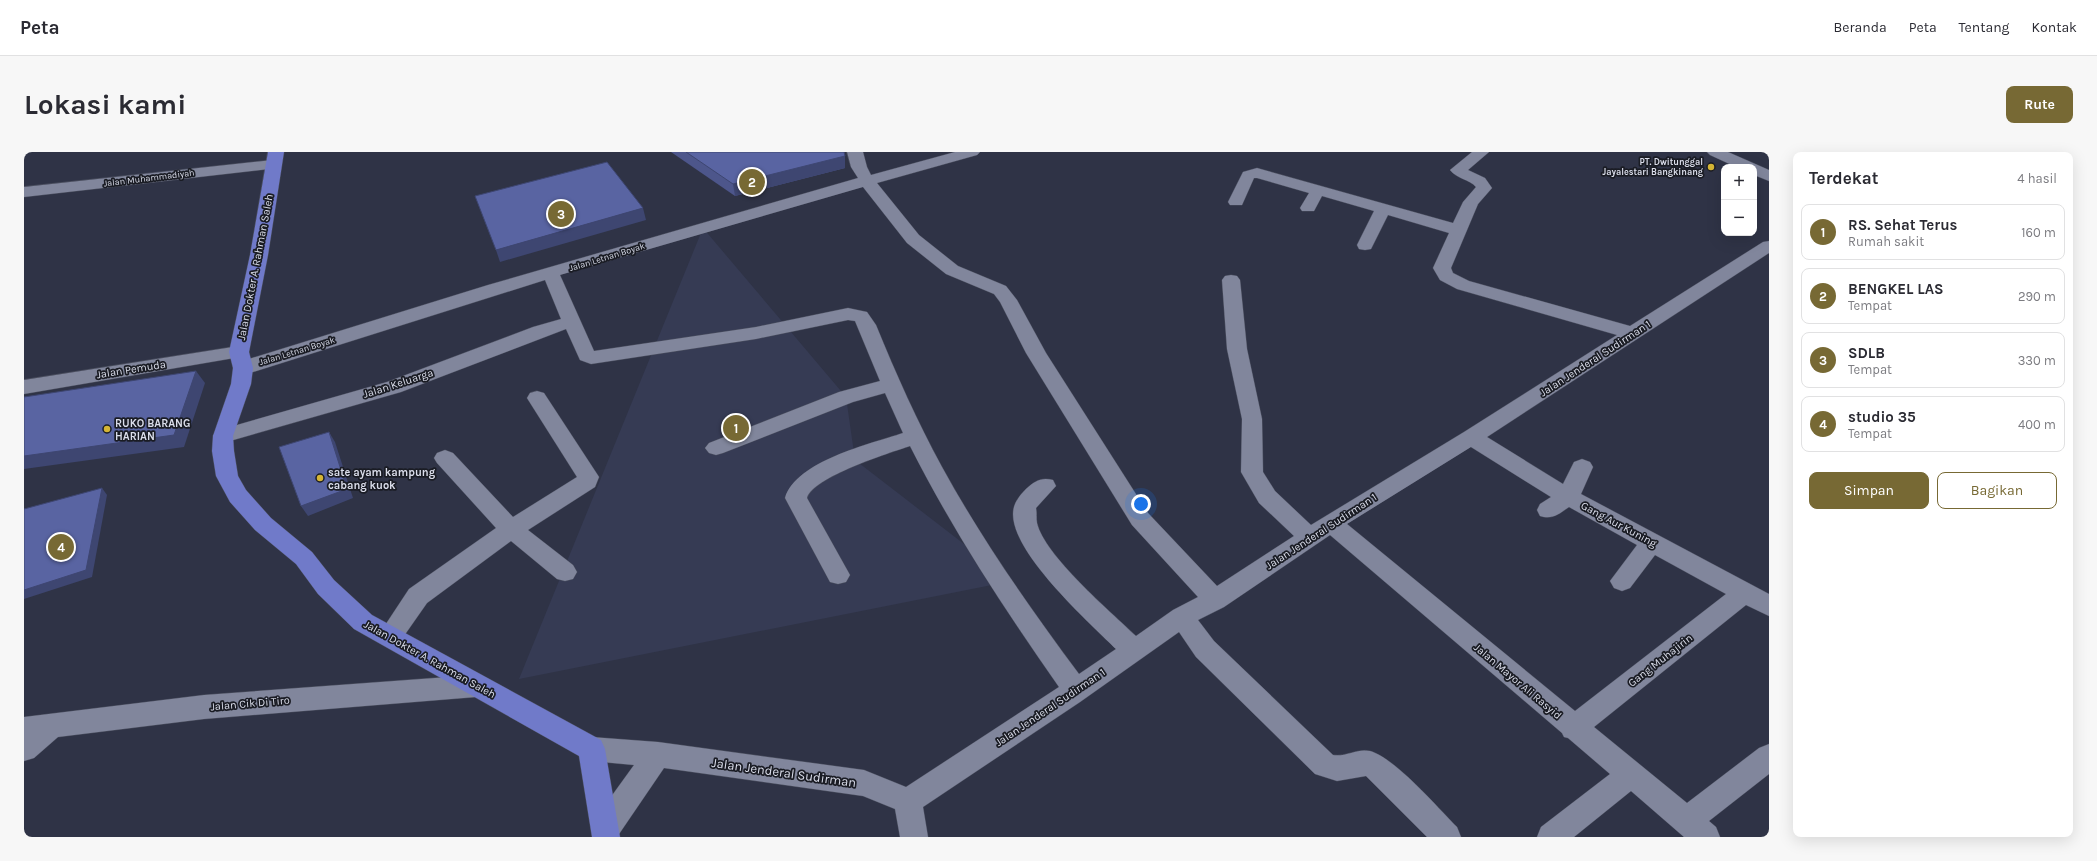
<!DOCTYPE html>
<html lang="id">
<head>
<meta charset="utf-8">
<style>
  :root { --surface:#fff; --page:#f7f7f7; --text:#2b2b33; --muted:#7c7c81; --line:#e1e1e2; --accent:#776934 }
  body { margin:0; font-family:Karla,sans-serif; background:var(--page); color:var(--text) }
  .controls { position:absolute; right:12px; top:12px; display:grid; overflow:hidden; border-radius:8px; box-shadow:0 4px 16px #0002 }
  .controls button { width:36px; height:36px; display:grid; place-items:center; padding:0; border:0; border-bottom:1px solid var(--line); background:var(--surface); color:var(--text); font:20px sans-serif }
  .you { position:absolute; left:1117px; top:352px; width:14px; height:14px; margin:-10px; border:3px solid #fff; border-radius:50%; background:#1a73e8; box-shadow:0 0 0 6px #1a73e833 }
  .badge { display:grid; place-items:center; width:26px; height:26px; border-radius:50%; background:var(--accent); color:#fff; font-size:13px; font-weight:700 }
  .pin { position:absolute; translate:-50% -50%; border:2px solid #fff; box-shadow:0 1px 4px #0006 }
  .list { margin:0; padding:0; list-style:none }
  h2 { display:flex; justify-content:space-between; align-items:center; height:52px; margin:0; padding:0 16px; font-size:17px }
  h2 small { font-size:13px; font-weight:400; color:var(--muted) }
  .list li { display:grid; grid-template-columns:26px 1fr auto; gap:12px; align-items:center; box-sizing:border-box; height:56px; margin:0 8px 8px; padding:0 8px; border:1px solid var(--line); border-radius:8px }
  .list b { display:block; font-size:15px; white-space:nowrap }
  .list p { margin:0; font-size:13px; white-space:nowrap; color:var(--muted) }
  .list em { font-size:13px; font-style:normal; color:var(--muted) }
  .actions { display:flex; gap:8px; padding:12px 16px }
  .actions a { flex:1; padding:9px 0; border:1px solid var(--accent); border-radius:8px; text-align:center; font-size:14px; color:var(--accent) }
  .actions .main { background:var(--accent); color:#fff }
  .map { position:relative; flex:none; width:1745px; height:685px; overflow:hidden; border-radius:8px }
  header { display:flex; align-items:center; gap:24px; box-sizing:border-box; height:56px; padding:0 20px; background:var(--surface); border-bottom:1px solid var(--line) }
  header strong { font-size:19px }
  nav { display:flex; gap:22px; margin-inline-start:auto; font-size:14px }
  .intro { display:flex; align-items:center; justify-content:space-between; box-sizing:border-box; height:96px; padding:0 24px }
  h1 { margin:0; font-size:28px }
  .button { padding:10px 18px; border-radius:8px; background:var(--accent); color:#fff; font-size:14px; font-weight:700 }
  main { display:flex; gap:24px; padding:0 24px }
  aside { flex:1; background:var(--surface); border-radius:8px; box-shadow:0 4px 16px #0002 }
  .map>svg:first-child { display:block }
</style>
</head>
<body>
<header>
<strong>Peta</strong>
<nav><a>Beranda</a><a>Peta</a><a>Tentang</a><a>Kontak</a></nav>
</header>
<div class="intro"><h1>Lokasi kami</h1><a class="button">Rute</a></div>
<main>
<div class="map">
<svg width="1745" height="685" viewBox="0 0 1745 685">
  <rect width="100%" height="100%" fill="#2f3346"/>
  <!-- built -->
  <polygon fill="#363b54" points="679,76 822,245 831,308 988,429 495,527"/>
  <g fill="none" stroke-linecap="round" stroke-linejoin="round">
    <defs>
      <g id="minor">
        <path d="M 823,0 L 839,0 L 843,15 L 847,23 L 931,0 L 956,0 L 953,3 L 853,31 L 895,83 L 934,114 L 982,134 L 993,148 L 1022,201 L 1124,361 L 1193,434 L 1270,384 L 1235,351 L 1217,320 L 1218,267 L 1203,197 L 1198,128 L 1201,124 L 1207,123 L 1213,124 L 1216,128 L 1223,197 L 1238,267 L 1239,320 L 1251,339 L 1287,373 L 1440,280 L 1593,183 L 1433,137 L 1416,128 L 1409,116 L 1425,81 L 1364,63 L 1347,97 L 1341,98 L 1335,97 L 1333,93 L 1350,59 L 1298,44 L 1290,59 L 1278,59 L 1276,56 L 1285,41 L 1233,26 L 1230,26 L 1218,53 L 1206,53 L 1204,50 L 1219,20 L 1233,16 L 1429,71 L 1439,50 L 1452,35 C 1445,27 1433,27 1426,18 L 1448,0 L 1465,0 L 1444,18 L 1461,26 L 1468,36 L 1454,52 L 1427,116 L 1429,121 L 1445,129 L 1606,174 L 1739,90 L 1745,89 L 1745,101 L 1463,285 L 1539,332 L 1550,310 L 1558,307 L 1566,310 L 1569,315 L 1557,342 L 1745,442 L 1745,464 L 1722,453 L 1570,575 L 1663,651 L 1735,596 L 1745,592 L 1745,622 L 1685,669 L 1692,675 L 1696,685 L 1660,685 L 1607,639 L 1550,685 L 1513,685 L 1517,675 L 1586,622 L 1544,586 L 1540,585 L 1538,581 L 1306,383 L 1200,455 L 1174,468 L 1190,489 L 1309,603 C 1322,605 1334,596 1346,599 C 1371,606 1413,655 1433,675 L 1437,685 L 1403,685 L 1342,624 L 1313,629 L 1291,622 L 1172,505 L 1155,480 L 1056,550 L 899,655 L 904,685 L 876,685 L 871,657 L 839,644 L 640,616 L 593,685 L 570,685 L 567,677 L 571,667 L 610,613 L 567,609 L 557,606 L 553,597 L 557,588 L 567,585 L 634,590 L 840,618 L 882,635 L 1035,535 C 981,458 929,379 886,294 C 865,301 789,325 783,346 L 826,423 L 822,430 L 814,432 L 806,430 L 761,346 C 772,309 846,292 879,281 L 861,241 L 829,250 L 699,301 L 692,303 L 685,301 L 681,296 L 685,291 L 815,240 L 856,229 L 831,169 L 824,168 L 732,187 L 567,212 L 556,208 L 542,177 L 377,240 L 199,291 L 192,289 L 189,284 L 192,279 L 363,230 L 509,175 L 537,167 L 521,128 L 226,221 L 219,222 L 212,221 L 209,216 L 212,211 L 464,133 L 834,26 L 827,15 ZM 839,35 L 883,91 L 922,122 L 970,142 L 976,150 L 1002,201 L 1108,373 L 1174,445 L 1149,458 L 1112,484 C 1087,460 1020,403 1013,371 C 1012,366 1013,361 1012,356 L 1032,334 L 1029,328 C 1017,325 1011,329 1002,337 C 997,342 992,348 990,355 C 979,394 1066,471 1092,497 L 1055,522 C 1006,456 958,388 918,315 C 893,269 872,222 852,173 L 843,160 L 824,156 L 732,175 L 570,199 L 536,123 ZM 1447,295 L 1527,345 L 1516,352 L 1513,358 L 1516,364 C 1528,368 1535,362 1545,355 L 1613,393 L 1586,429 L 1590,436 L 1598,439 L 1606,436 L 1631,403 L 1702,442 L 1551,559 L 1323,372 Z"/>
        <polygon points="1683,0 1704,0 1745,18 1745,29 1730,23 1730,15 1712,15 1686,3"/>
        <polygon points="249,8 254,10 257,13 254,16 0,45 0,35"/>
        <polygon points="215,194 222,196 225,200 222,204 0,242 0,228"/>
        <polygon points="513,239 520,241 575,325 571,335 504,378 549,413 553,420 549,427 541,429 533,427 487,389 403,451 375,491 366,494 357,491 354,484 385,437 472,376 413,311 410,306 413,301 421,298 429,301 489,365 553,325 503,246 506,241"/>
        <polygon points="452,523 461,526 465,534 461,542 452,545 180,567 34,585 10,606 0,609 0,565 180,543"/>
      </g>
      <polygon id="major" points="244,0 260,0 244,103 225,200 229,216 227,232 209,284 210,299 214,324 222,338 247,366 288,400 310,428 348,463 577,588 581,597 596,685 568,685 555,604 330,477 294,442 272,412 231,378 206,350 192,324 188,299 189,284 207,232 209,216 205,200 226,103"/>
    </defs>
    <!-- minor casing -->
    <use href="#minor" stroke="#4a4e5e" stroke-width="1"/>
    <!-- major casing -->
    <use href="#major" stroke="#4a4e5e" stroke-width="1"/>
    <!-- minor -->
    <use href="#minor" fill="#81869c" fill-rule="evenodd"/>
    <!-- major -->
    <use href="#major" fill="#707ac9" fill-rule="evenodd"/>
  </g>
  <!-- wall -->
  <polygon fill="#4d568b" points="647,0 820,0 821,16 711,44"/>
  <!-- shaded-wall -->
  <g fill="#3e4671">
    <polygon points="821,4 821,16 711,44 709,32"/>
    <polygon points="619,56 622,68 476,110 472,98"/>
    <polygon points="172,219 181,231 160,295 0,317 0,304"/>
    <polygon points="305,280 311,290 329,346 284,364 277,354"/>
    <polygon points="78,336 83,343 68,425 0,447 0,438"/>
  </g>
  <!-- building -->
  <g fill="#5964a2" stroke="#3e4671">
    <polygon points="662,0 820,0 821,4 709,32"/>
    <polygon points="583,10 619,56 472,98 451,44"/>
    <polygon points="172,219 150,283 0,304 0,245"/>
    <polygon points="305,280 323,337 277,354 255,295"/>
    <polygon points="78,336 62,418 0,438 0,357"/>
  </g>
  <!-- markers -->
  <g fill="#d5b535" stroke="#1a1c24" stroke-width="1.5">
    <circle cx="1687" cy="15" r="4"/>
    <circle cx="83" cy="277" r="4"/>
    <circle cx="296" cy="326" r="4"/>
  </g>
  <g text-anchor="middle" stroke-width="3.5" stroke-linejoin="round" paint-order="stroke">
    <!-- far-poi labels -->
    <g font-size="9" font-weight="bold" fill="#dbdeeb" stroke="#1a1c24" text-anchor="end">
      <text x="1679" y="13">PT. Dwitunggal<tspan x="1679" dy="10">Jayalestari Bangkinang</tspan></text>
    </g>
    <!-- far-street labels -->
    <g font-size="9" fill="#dbdeeb" stroke="#1a1c24">
      <text transform="translate(125 26) rotate(-7)" y="3">Jalan Muhammadiyah</text>
      <text transform="translate(583 105) rotate(-17)" y="3">Jalan Letnan Boyak</text>
      <text transform="translate(273 199) rotate(-17)" y="3">Jalan Letnan Boyak</text>
    </g>
    <!-- street labels -->
    <g font-size="11" fill="#dbdeeb" stroke="#1a1c24">
      <text transform="translate(231 115) rotate(-79)" y="4">Jalan Dokter A. Rahman Saleh</text>
      <text transform="translate(1571 206) rotate(-33)" y="4">Jalan Jenderal Sudirman 1</text>
      <text transform="translate(107 217) rotate(-9)" y="4">Jalan Pemuda</text>
      <text transform="translate(374 231) rotate(-18)" y="4">Jalan Keluarga</text>
      <text transform="translate(1595 372) rotate(28)" y="4">Gang Aur Kuning</text>
      <text transform="translate(1297 379) rotate(-33)" y="4">Jalan Jenderal Sudirman 1</text>
      <text transform="translate(406 507) rotate(29)" y="4">Jalan Dokter A. Rahman Saleh</text>
      <text transform="translate(1636 508) rotate(-38)" y="4">Gang Muhajirin</text>
      <text transform="translate(1494 529) rotate(40)" y="4">Jalan Mayor Ali Rasyid</text>
      <text transform="translate(226 551) rotate(-5)" y="4">Jalan Cik Di Tiro</text>
      <text transform="translate(1026 555) rotate(-34)" y="4">Jalan Jenderal Sudirman 1</text>
    </g>
    <!-- poi labels -->
    <g font-size="11" font-weight="bold" fill="#dbdeeb" stroke="#1a1c24" text-anchor="start">
      <text x="91" y="275">RUKO BARANG<tspan x="91" dy="13">HARIAN</tspan></text>
      <text x="304" y="324">sate ayam kampung<tspan x="304" dy="13">cabang kuok</tspan></text>
    </g>
    <!-- near-street labels -->
    <g font-size="13" fill="#dbdeeb" stroke="#1a1c24">
      <text transform="translate(760 620) rotate(8)" y="5">Jalan Jenderal Sudirman</text>
    </g>
  </g>
</svg>
<div class="controls">
<button>+</button>
<button>−</button>
</div>
<div class="you"></div>
<div class="pin badge" style="left:712px;top:276px">1</div>
<div class="pin badge" style="left:728px;top:30px">2</div>
<div class="pin badge" style="left:537px;top:62px">3</div>
<div class="pin badge" style="left:37px;top:395px">4</div>
</div>
<aside>
<h2>Terdekat<small>4 hasil</small></h2>
<ul class="list">
<li><span class="badge">1</span><div><b>RS. Sehat Terus</b><p>Rumah sakit</p></div><em>160 m</em></li>
<li><span class="badge">2</span><div><b>BENGKEL LAS</b><p>Tempat</p></div><em>290 m</em></li>
<li><span class="badge">3</span><div><b>SDLB</b><p>Tempat</p></div><em>330 m</em></li>
<li><span class="badge">4</span><div><b>studio 35</b><p>Tempat</p></div><em>400 m</em></li>
</ul>
<div class="actions"><a class="main">Simpan</a><a>Bagikan</a></div>
</aside>
</main>
</body>
</html>
